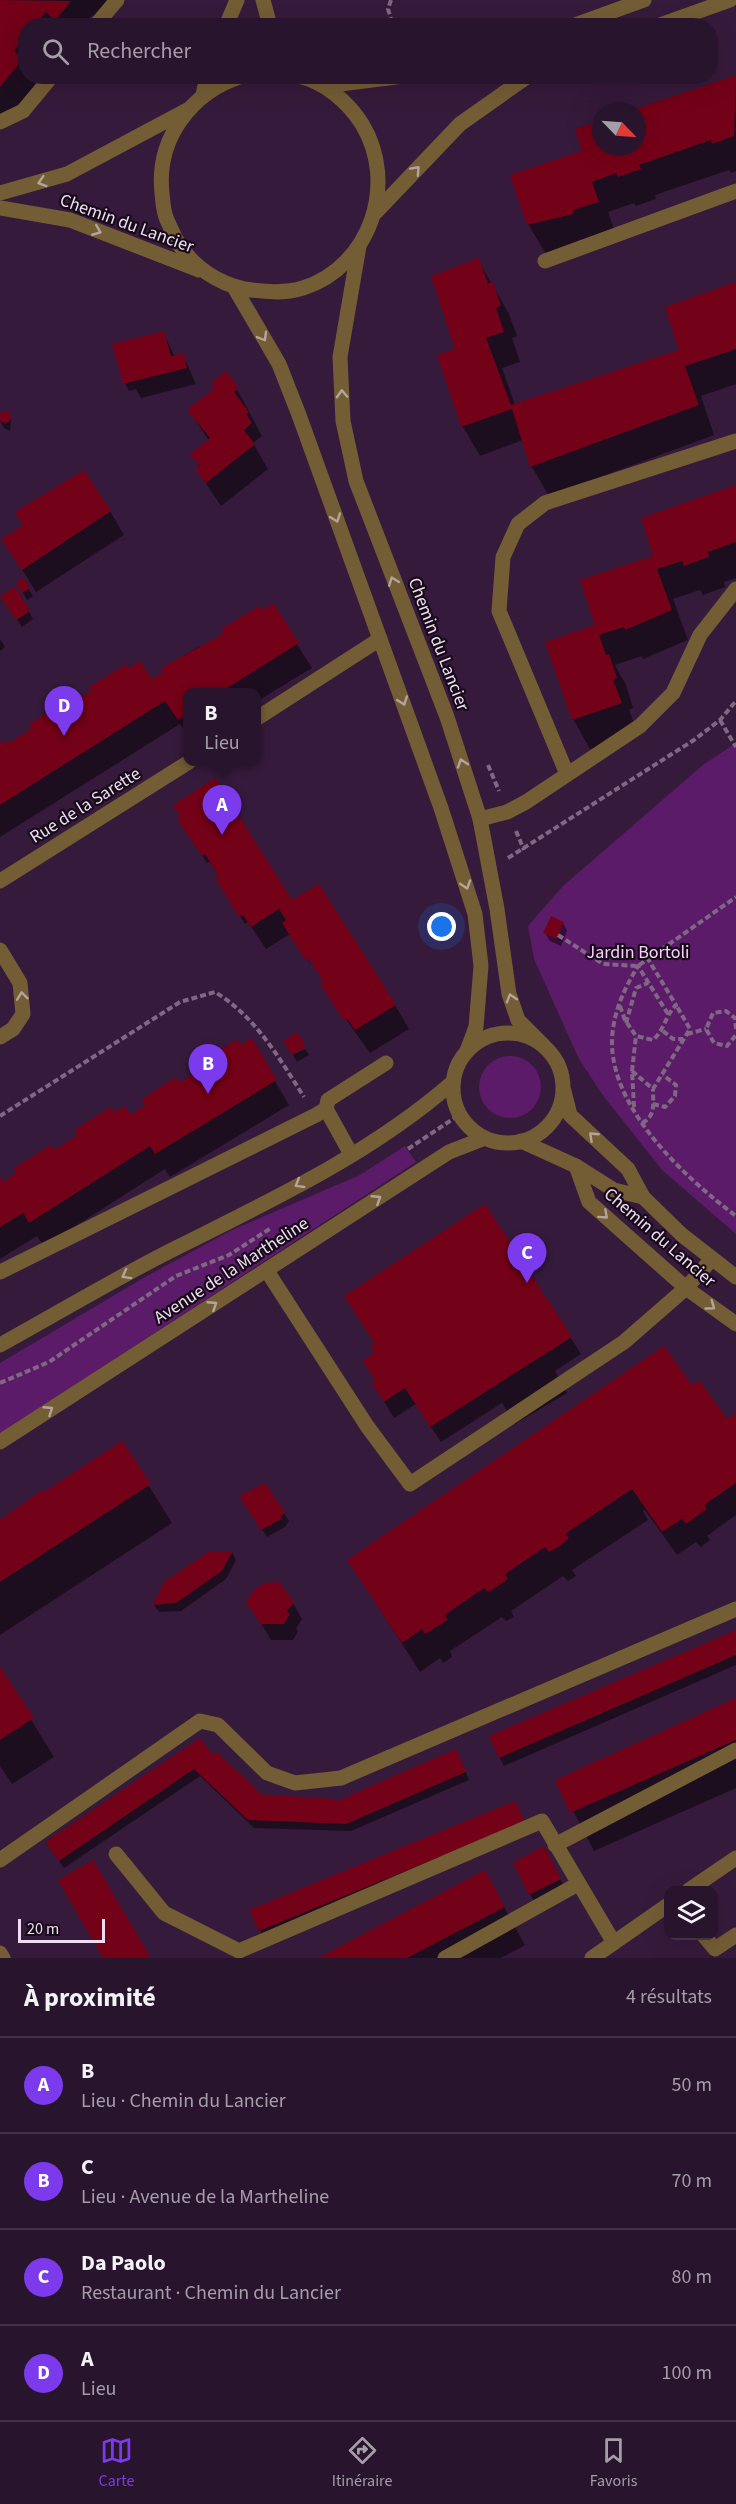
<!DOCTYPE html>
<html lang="fr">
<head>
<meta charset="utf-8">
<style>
  :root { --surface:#28142c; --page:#301d34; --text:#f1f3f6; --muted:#a59ea9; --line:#443348; --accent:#7c3aed }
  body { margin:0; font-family:"Source Sans 3",sans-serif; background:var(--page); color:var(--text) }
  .controls { position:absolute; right:18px; bottom:18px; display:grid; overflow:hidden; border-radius:12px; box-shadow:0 6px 24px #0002 }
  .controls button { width:54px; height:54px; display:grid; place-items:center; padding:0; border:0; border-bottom:2px solid var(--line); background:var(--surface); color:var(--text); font:30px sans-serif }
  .compass { position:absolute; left:592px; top:102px; width:54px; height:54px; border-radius:50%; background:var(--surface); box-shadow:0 6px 24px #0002; rotate:115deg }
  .scale { position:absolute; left:18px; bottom:15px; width:87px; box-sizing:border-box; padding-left:6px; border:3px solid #efddf2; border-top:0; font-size:16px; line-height:21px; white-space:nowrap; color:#efddf2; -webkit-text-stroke:4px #170b19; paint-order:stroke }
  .you { position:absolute; left:442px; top:927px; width:21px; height:21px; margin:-15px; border:4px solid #fff; border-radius:50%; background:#1a73e8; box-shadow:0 0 0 9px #1a73e833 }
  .badge { display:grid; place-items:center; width:39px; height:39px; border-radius:50%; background:var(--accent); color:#fff; font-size:20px; font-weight:700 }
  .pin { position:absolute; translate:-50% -50px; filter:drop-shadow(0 2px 3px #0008) }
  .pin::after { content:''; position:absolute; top:32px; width:21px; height:18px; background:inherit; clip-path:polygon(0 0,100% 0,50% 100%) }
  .popup { position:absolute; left:183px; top:688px; width:78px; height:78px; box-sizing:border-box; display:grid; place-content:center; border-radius:12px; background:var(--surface); filter:drop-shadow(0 2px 4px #0005); font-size:20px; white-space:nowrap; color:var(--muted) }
  .popup b { font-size:22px; color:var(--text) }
  .popup::after { content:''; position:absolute; left:50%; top:100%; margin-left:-12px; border:12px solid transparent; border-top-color:var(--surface) }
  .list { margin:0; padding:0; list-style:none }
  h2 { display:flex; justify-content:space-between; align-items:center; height:78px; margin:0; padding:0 24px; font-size:26px }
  h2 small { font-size:20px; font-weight:400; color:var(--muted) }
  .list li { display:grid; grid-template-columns:39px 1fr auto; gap:18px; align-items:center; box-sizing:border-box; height:96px; padding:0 24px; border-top:2px solid var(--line) }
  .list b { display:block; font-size:22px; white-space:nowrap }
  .list p { margin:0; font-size:20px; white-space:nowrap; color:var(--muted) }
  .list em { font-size:20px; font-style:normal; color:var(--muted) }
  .icon { flex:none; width:33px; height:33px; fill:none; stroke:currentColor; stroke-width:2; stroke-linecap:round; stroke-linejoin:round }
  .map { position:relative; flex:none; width:736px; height:1958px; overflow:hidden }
  .search { position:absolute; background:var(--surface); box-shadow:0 6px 24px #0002; left:18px; right:18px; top:18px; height:66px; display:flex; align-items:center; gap:15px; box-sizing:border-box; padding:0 21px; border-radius:24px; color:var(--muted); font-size:22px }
  .sheet { height:462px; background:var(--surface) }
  nav { display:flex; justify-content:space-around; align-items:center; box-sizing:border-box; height:84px; border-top:2px solid var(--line); background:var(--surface); font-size:16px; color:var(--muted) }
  nav a { display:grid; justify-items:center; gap:3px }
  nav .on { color:var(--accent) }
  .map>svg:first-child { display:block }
</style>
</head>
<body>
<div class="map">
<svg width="736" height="1958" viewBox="0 0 736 1958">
  <rect width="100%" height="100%" fill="#361a3b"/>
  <!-- green -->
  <g fill="#5c1b68">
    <polygon points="736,743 736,1234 662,1170 602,1094 579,1059 534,959 528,926 563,886 703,765"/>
    <circle cx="510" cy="1087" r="31"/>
    <polygon points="405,1146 416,1162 0,1434 0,1363 145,1277 232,1230 360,1175"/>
  </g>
  <!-- shadow -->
  <g fill="#0007">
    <polygon points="0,0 111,0 97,18 92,15 84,26 26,26 26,76 32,76 36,84 6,119 0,115"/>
    <polygon points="736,76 736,171 731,173 729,170 655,195 656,199 636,206 634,203 608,212 615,232 546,254 528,224 584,152 601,122 601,147 637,147 637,111 633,111"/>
    <polygon points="478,260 509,314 517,336 512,338 520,362 502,368 515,405 681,351 736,284 736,384 701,396 714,435 549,496 532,467 523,440 480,456 463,427 438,356 457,350"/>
    <polygon points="163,332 175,357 183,355 196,384 141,398 136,389 129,391 125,383"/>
    <polygon points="237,389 262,436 253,443 268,469 221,506 197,470 200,468 192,454 209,441 189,410"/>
    <polygon points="1,413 7,413 11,421 10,431 4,428 0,421"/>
    <polygon points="736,487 736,578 724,582 725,587 703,595 700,590 673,599 688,640 643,659 642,656 615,665 626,685 633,708 629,710 638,733 590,749 573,719 597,626 655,557"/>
    <polygon points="110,511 124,535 36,592 3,539"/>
    <polygon points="23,580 33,596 27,600 18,584"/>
    <polygon points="7,604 29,612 33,619 22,627"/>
    <polygon points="272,605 312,668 256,702 256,692 188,692 188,735 180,724 0,837 0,745 7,746 129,670 151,681 165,673 163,669 198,647 200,651"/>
    <polygon points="0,639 5,647 0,651"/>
    <polygon points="183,827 291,902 395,1005 409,1029 370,1053 326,991 325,982 306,952 304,953 312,967 290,934 266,949 248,922 245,924 222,887 220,878 210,862 207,863"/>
    <polygon points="563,923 567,931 561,946 550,941 545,933"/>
    <polygon points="251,1040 289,1105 170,1177 165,1169 44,1246 37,1236 0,1259 0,1180 2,1184 115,1114 131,1117"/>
    <polygon points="305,1049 309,1055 297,1062 293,1055"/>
    <polygon points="546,1299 581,1354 555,1371 567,1393 515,1424 502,1403 441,1442 416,1404 394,1418 383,1400"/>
    <polygon points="691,1387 727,1422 736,1416 736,1515 707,1536 710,1540 701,1547 696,1542 677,1555 645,1510 643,1511 648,1520 572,1570 576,1576 568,1581 563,1576 511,1611 514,1617 506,1621 502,1617 450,1651 452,1657 443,1663 440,1658 420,1672 349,1560"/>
    <polygon points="122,1443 172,1523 0,1635 0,1521"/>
    <polygon points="241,1496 284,1513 289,1521 285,1527 267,1537"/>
    <polygon points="232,1552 236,1560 226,1579 181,1611 159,1612 154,1605 166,1583"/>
    <polygon points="248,1602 293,1603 302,1619 296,1628 298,1631 293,1640 271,1640"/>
    <polygon points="736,1631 736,1665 504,1766 500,1758 491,1737"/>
    <polygon points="0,1669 54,1757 12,1784 0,1766"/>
    <polygon points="736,1699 736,1788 594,1851 557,1780"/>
    <polygon points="213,1758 259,1796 336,1803 460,1759 469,1780 351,1831 254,1828 200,1776 64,1868 52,1851"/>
    <polygon points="528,1830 264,1939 251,1911"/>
    <polygon points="553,1865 569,1896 540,1910 530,1894"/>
    <polygon points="485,1872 525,1945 501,1958 321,1958"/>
  </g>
  <!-- building -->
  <g fill="#730117">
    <polygon points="0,0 71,1 55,21 46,12 37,23 41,26 26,26 26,44 21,41 14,51 23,59 0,87"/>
    <polygon points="736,75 734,136 712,144 711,140 639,165 641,169 618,177 616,173 592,182 599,202 573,210 574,214 527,225 510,175 582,151 575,129 601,120 601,147 637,147 637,111 629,111"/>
    <polygon points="479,258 488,283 493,282 501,306 496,308 504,332 486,338 511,405 679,350 665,307 736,282 736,349 685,366 699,405 530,467 512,409 461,427 437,355 455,349 431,276"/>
    <polygon points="164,331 171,356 184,353 187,368 123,384 112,344"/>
    <polygon points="226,371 239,388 234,392 249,412 246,414 252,423 244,430 255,444 206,483 195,470 200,467 190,454 210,438 187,410 215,388 211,383"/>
    <circle cx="5" cy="417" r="6"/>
    <polygon points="84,470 111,511 22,570 1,539 23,525 15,512"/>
    <polygon points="736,485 736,542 708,552 709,557 684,566 682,561 657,569 672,610 625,630 624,627 599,635 606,655 609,654 617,678 613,680 622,703 572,720 545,642 595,625 580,580 653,556 641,518"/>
    <polygon points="23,577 30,588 22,593 16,583"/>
    <polygon points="15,587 30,611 16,620 0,596"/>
    <polygon points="273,603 299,643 221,692 188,692 188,714 178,720 165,701 0,805 0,743 5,740 7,744 31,729 28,725 65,701 68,705 91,691 89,687 127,664 129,668 140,661 152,679 163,672 161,668 223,634 221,629 260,606 262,610"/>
    <polygon points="215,778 292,900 319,884 396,1005 355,1030 347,1019 344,1021 320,983 323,981 309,958 306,961 282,923 286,920 279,909 251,927 243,915 239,917 215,878 219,877 205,854 202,856 177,819 180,816 173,805"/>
    <polygon points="551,916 564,922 556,939 543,933"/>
    <polygon points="297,1032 306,1047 292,1055 283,1041"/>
    <polygon points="252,1038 277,1080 155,1154 150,1146 29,1223 23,1213 0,1227 0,1177 3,1182 17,1172 14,1168 51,1145 54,1150 78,1135 74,1130 111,1107 115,1112 125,1106 131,1115 145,1105 141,1100 176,1077 179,1083 204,1067 202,1062 237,1039 240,1045"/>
    <polygon points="485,1204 572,1337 430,1427 405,1388 384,1402 372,1384 375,1380 363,1361 375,1352 370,1346 375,1344 344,1296"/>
    <polygon points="664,1346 692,1385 700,1381 727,1419 736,1413 736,1483 704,1505 707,1509 686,1524 682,1519 662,1532 632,1489 565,1534 569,1538 560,1546 549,1552 545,1547 505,1574 508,1579 498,1586 488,1592 484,1588 445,1615 448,1620 425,1634 422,1629 402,1643 347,1560"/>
    <polygon points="122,1441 151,1484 0,1582 0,1520 42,1490 44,1492"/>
    <polygon points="265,1483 285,1513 280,1517 282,1519 261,1530 239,1496"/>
    <polygon points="210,1551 233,1551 222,1571 176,1603 153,1605 164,1582"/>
    <polygon points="279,1582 294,1602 287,1611 290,1614 284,1624 261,1624 246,1602 254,1590 264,1583"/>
    <polygon points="736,1630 736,1655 499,1758 489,1736"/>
    <polygon points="0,1667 34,1718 0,1740"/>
    <polygon points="736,1698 736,1740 570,1813 555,1780"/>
    <polygon points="200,1738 213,1755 217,1752 259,1792 257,1794 335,1799 337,1801 456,1749 466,1772 346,1824 248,1820 194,1769 59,1861 45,1842"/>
    <polygon points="515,1801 525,1822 259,1931 249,1910"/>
    <polygon points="544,1846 561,1879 529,1895 513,1863"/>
    <polygon points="93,1860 151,1958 103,1958 58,1880"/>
    <polygon points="485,1870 505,1907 407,1958 318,1958"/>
  </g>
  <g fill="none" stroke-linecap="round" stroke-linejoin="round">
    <!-- path -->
    <g stroke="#806884" stroke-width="4" stroke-dasharray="6 3" stroke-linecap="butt">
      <polyline points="391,0 388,9 393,26"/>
      <polyline points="720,720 736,747"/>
      <polyline points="488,765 499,791"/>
      <polyline points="516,831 524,850"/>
      <polyline points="508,858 694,740 720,720 736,701"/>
      <polyline points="558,935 603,964 638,966 736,897"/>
      <path d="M 620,1006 L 625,1020 L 636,1036 L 653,1040 C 665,1029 665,1016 676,1005 L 648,959"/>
      <path d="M 668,1014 L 638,966 C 626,986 616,1006 613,1029 C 602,1102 684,1177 736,1216"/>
      <polyline points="626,1023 636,988 648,983"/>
      <polyline points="736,1029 735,1018 726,1011 713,1013 706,1029 714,1043 727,1046 736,1035"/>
      <polyline points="663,1031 673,1039 683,1039"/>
      <polyline points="687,1034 706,1029"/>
      <polyline points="632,1071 653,1089 690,1029 676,1005"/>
      <polyline points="653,1104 665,1107 675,1096 676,1085 663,1075"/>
      <polyline points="634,1107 632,1071 636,1036"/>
      <path d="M 0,1116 L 180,1002 L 215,992 C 256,1017 279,1058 304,1097"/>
      <path d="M 642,1123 C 656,1116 653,1104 653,1089"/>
      <polyline points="408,1149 459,1115"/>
      <polyline points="0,1383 49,1362 176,1276 229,1255 271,1228"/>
    </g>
    <!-- service -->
    <g stroke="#735d35" stroke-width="15">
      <polyline points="95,26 117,0"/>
      <polyline points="0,122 23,111 52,76"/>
      <polyline points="545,261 736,191"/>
      <polyline points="256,719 380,639"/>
      <polyline points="567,774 499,611 503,557 518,524 545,503 736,441"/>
      <polyline points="480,819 507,812 526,802 640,726 673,693 700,635 736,589"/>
      <polyline points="0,881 189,762"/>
      <polyline points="0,950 20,983 23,1014 13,1029 0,1037"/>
      <polyline points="326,1109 351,1154"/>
      <polyline points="576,1166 589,1202 686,1288 736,1324"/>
      <polyline points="267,1271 367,1426 410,1484 624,1342 686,1288 711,1260"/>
      <polyline points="0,1272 316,1115 326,1109 328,1100 386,1063"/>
      <polyline points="555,1845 736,1750"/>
      <polyline points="116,1854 164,1913 239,1951 542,1821 614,1943"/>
      <polyline points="0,1860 200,1721 218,1725 267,1773 295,1783 341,1778 736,1609"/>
      <polyline points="704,1936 715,1949 736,1935"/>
      <polyline points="445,1958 578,1884"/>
    </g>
    <!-- pedestrian -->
    <polyline stroke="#735d35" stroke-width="15" points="0,1953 3,1958"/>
    <!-- minor -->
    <g stroke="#735d35" stroke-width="15">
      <path d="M 0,1345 C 58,1313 116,1278 176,1248 C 272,1200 372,1153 453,1082"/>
      <polyline points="0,1442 449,1152 485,1138"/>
    </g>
    <!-- tertiary -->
    <g stroke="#735d35" stroke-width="15">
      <polyline points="263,0 270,26"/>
      <polyline points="226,26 237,0"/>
      <polyline points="572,26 644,0"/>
      <polyline points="657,26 730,0"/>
      <path d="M 242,76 C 191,92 156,139 162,193 C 163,202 163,211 167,220 C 171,228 174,237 179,244 C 193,267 219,284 245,289 C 264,292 284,294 303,288 C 371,266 398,183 362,124 C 348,102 325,82 298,76"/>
      <polyline points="324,86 404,76"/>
      <polyline points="203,95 207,76"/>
      <polyline points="0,193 67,174 187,110"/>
      <polyline points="0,208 70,220 199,270"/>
      <polyline points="376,212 460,124 528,76"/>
      <polyline points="359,246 340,357 343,421 356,481 447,717 480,819 497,909 509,994 518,1020 543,1045"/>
      <polyline points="234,287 279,364 299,415 441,808 475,914 481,966 476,1027 467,1051"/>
      <circle cx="508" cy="1088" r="55"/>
      <polyline points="564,1091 570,1115 628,1169 643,1197 682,1235 736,1277"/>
      <polyline points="521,1141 576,1166 614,1190 643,1197"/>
      <polyline points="689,1890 736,1858"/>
      <polyline points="592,1958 668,1905"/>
    </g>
  </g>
  <!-- one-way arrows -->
  <defs><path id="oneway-chevron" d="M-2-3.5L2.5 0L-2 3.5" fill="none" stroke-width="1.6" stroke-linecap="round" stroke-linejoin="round" transform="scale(1.5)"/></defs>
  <g stroke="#b7a39d">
    <use href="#oneway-chevron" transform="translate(416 170) rotate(-47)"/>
    <use href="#oneway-chevron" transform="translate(42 182) rotate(163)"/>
    <use href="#oneway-chevron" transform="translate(97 231) rotate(22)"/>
    <use href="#oneway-chevron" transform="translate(263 337) rotate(60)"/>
    <use href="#oneway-chevron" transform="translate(342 394) rotate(-93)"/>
    <use href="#oneway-chevron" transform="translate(336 518) rotate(70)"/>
    <use href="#oneway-chevron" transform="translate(393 581) rotate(-111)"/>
    <use href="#oneway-chevron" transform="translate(403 701) rotate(70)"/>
    <use href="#oneway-chevron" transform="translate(462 763) rotate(-108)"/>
    <use href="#oneway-chevron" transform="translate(466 885) rotate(72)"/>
    <use href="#oneway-chevron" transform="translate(22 996) rotate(-97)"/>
    <use href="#oneway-chevron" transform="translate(511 998) rotate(-107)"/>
    <use href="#oneway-chevron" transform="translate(593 1136) rotate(-137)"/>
    <use href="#oneway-chevron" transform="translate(299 1184) rotate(149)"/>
    <use href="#oneway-chevron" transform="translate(377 1199) rotate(-33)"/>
    <use href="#oneway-chevron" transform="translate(604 1215) rotate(42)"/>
    <use href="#oneway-chevron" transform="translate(126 1275) rotate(151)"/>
    <use href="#oneway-chevron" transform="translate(213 1305) rotate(-33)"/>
    <use href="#oneway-chevron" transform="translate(711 1306) rotate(36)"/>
    <use href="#oneway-chevron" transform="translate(49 1410) rotate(-33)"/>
  </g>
  <g text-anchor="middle" stroke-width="4.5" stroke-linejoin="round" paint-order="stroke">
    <!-- street labels -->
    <g font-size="18" fill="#efddf2" stroke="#170b19">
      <text transform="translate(127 223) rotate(20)" y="6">Chemin du Lancier</text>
      <text transform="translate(439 644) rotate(69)" y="6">Chemin du Lancier</text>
      <text transform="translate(85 805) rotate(-32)" y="6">Rue de la Sarette</text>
      <text transform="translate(660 1237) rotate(41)" y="6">Chemin du Lancier</text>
      <text transform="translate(231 1270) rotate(-33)" y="6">Avenue de la Martheline</text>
    </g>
    <!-- park labels -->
    <g font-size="18" fill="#f5d1fb" stroke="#170b19">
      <text x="638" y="958">Jardin Bortoli</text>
    </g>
  </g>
</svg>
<div class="controls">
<button><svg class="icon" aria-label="layers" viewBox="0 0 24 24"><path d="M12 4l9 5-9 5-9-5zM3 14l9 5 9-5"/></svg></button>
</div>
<svg class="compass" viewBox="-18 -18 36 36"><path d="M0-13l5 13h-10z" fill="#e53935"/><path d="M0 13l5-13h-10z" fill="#a59ea9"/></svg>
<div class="scale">20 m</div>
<div class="you"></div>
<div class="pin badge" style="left:222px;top:835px">A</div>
<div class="popup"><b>B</b>Lieu</div>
<div class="pin badge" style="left:208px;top:1094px">B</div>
<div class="pin badge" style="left:527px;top:1283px">C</div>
<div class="pin badge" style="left:64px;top:736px">D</div>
<div class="search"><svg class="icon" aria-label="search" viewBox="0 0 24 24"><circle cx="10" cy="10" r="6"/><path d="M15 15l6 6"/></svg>Rechercher</div>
</div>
<section class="sheet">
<h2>À proximité<small>4 résultats</small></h2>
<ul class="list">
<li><span class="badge">A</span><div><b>B</b><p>Lieu · Chemin du Lancier</p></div><em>50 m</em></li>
<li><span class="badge">B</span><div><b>C</b><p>Lieu · Avenue de la Martheline</p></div><em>70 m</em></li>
<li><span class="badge">C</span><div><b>Da Paolo</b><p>Restaurant · Chemin du Lancier</p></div><em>80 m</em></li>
<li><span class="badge">D</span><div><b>A</b><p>Lieu</p></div><em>100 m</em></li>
</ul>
</section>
<nav>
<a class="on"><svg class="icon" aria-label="map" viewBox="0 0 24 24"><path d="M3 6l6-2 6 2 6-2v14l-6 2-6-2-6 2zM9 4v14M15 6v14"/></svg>Carte</a>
<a><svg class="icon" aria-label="directions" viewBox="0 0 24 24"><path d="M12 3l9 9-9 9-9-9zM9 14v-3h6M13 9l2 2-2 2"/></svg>Itinéraire</a>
<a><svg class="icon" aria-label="saved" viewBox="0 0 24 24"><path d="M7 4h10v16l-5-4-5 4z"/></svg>Favoris</a>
</nav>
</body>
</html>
